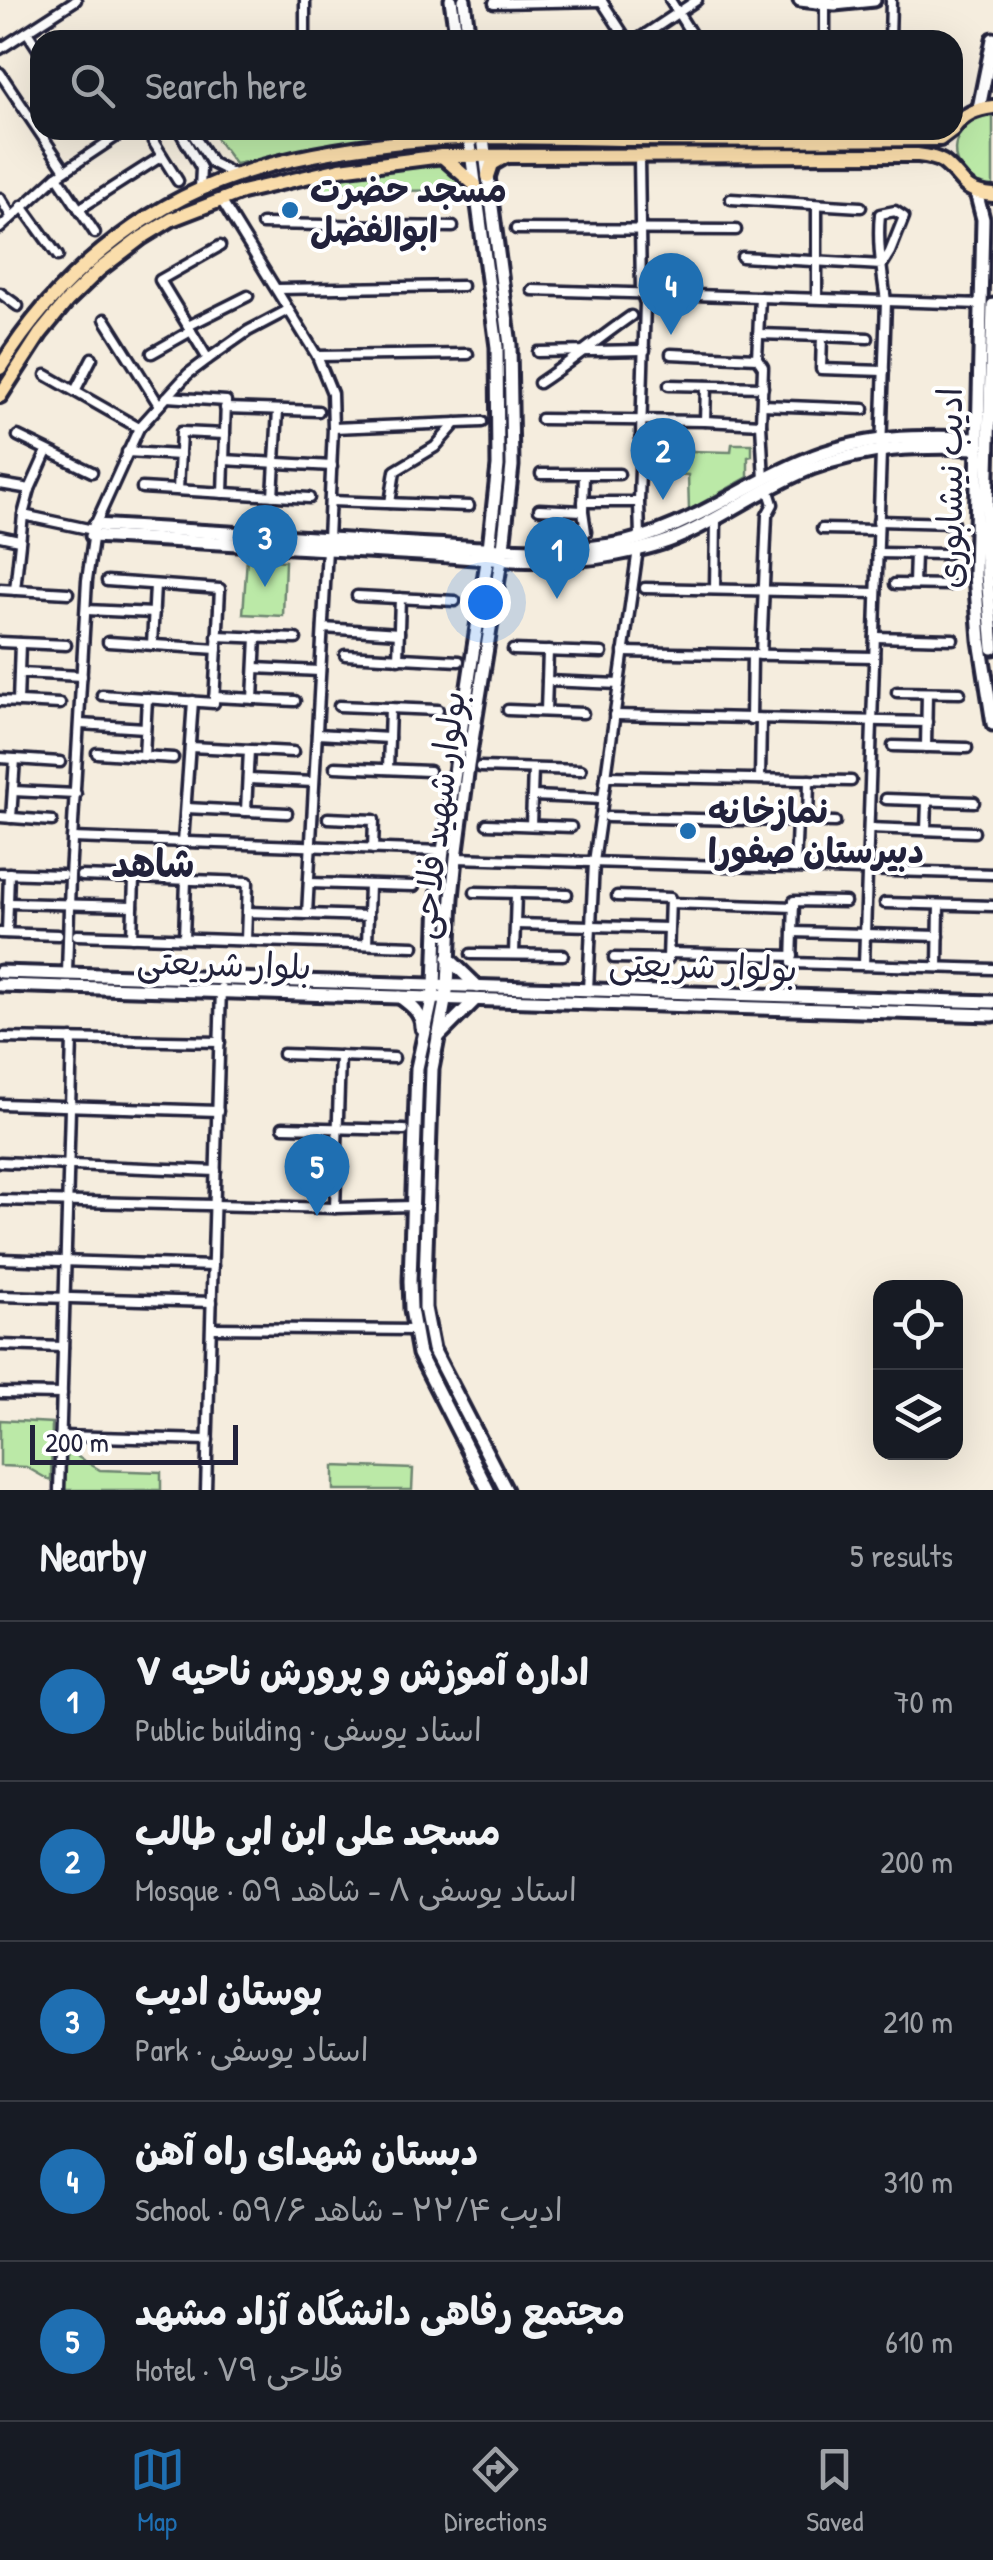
<!DOCTYPE html>
<html lang="en">
<head>
<meta charset="utf-8">
<style>
  :root { --surface:#171b24; --page:#20242c; --text:#f1f3f6; --muted:#9ea1a6; --line:#363941; --accent:#1f6fb2 }
  body { margin:0; font-family:"Patrick Hand","Playpen Sans Arabic",sans-serif; background:var(--page); color:var(--text) }
  .controls { position:absolute; right:30px; bottom:30px; display:grid; overflow:hidden; border-radius:20px; box-shadow:0 10px 40px #0002 }
  .controls button { width:90px; height:90px; display:grid; place-items:center; padding:0; border:0; border-bottom:2px solid var(--line); background:var(--surface); color:var(--text); font:50px sans-serif }
  .scale { position:absolute; left:30px; bottom:25px; width:208px; box-sizing:border-box; padding-left:10px; border:5px solid #22223b; border-top:0; font-size:28px; line-height:35px; white-space:nowrap; color:#22223b; -webkit-text-stroke:8px #fff; paint-order:stroke }
  .you { position:absolute; left:485px; top:602px; width:35px; height:35px; margin:-25px; border:8px solid #fff; border-radius:50%; background:#1a73e8; box-shadow:0 0 0 15px #1a73e833 }
  .badge { display:grid; place-items:center; width:65px; height:65px; border-radius:50%; background:var(--accent); color:#fff; font-size:32px; font-weight:700 }
  .pin { position:absolute; translate:-50% -82px; filter:drop-shadow(0 2px 5px #0008) }
  .pin::after { content:''; position:absolute; top:52px; width:35px; height:30px; background:inherit; clip-path:polygon(0 0,100% 0,50% 100%) }
  .list { margin:0; padding:0; list-style:none }
  h2 { display:flex; justify-content:space-between; align-items:center; height:130px; margin:0; padding:0 40px; font-size:42px }
  h2 small { font-size:32px; font-weight:400; color:var(--muted) }
  .list li { display:grid; grid-template-columns:65px 1fr auto; gap:30px; align-items:center; box-sizing:border-box; height:160px; padding:0 40px; border-top:2px solid var(--line) }
  .list b { display:block; font-size:38px; white-space:nowrap }
  .list p { margin:0; font-size:32px; white-space:nowrap; color:var(--muted) }
  .list em { font-size:32px; font-style:normal; color:var(--muted) }
  .icon { flex:none; width:55px; height:55px; fill:none; stroke:currentColor; stroke-width:2; stroke-linecap:round; stroke-linejoin:round }
  .map { position:relative; flex:none; width:993px; height:1490px; overflow:hidden }
  .search { position:absolute; background:var(--surface); box-shadow:0 10px 40px #0002; left:30px; right:30px; top:30px; height:110px; display:flex; align-items:center; gap:25px; box-sizing:border-box; padding:0 35px; border-radius:30px; color:var(--muted); font-size:38px }
  .sheet { height:930px; background:var(--surface) }
  nav { display:flex; justify-content:space-around; align-items:center; box-sizing:border-box; height:140px; border-top:2px solid var(--line); background:var(--surface); font-size:28px; color:var(--muted) }
  nav a { display:grid; justify-items:center; gap:5px }
  nav .on { color:var(--accent) }
  .map>svg:first-child { display:block }
</style>
</head>
<body>
<div class="map">
<svg width="993" height="1490" viewBox="0 0 993 1490">
  <rect width="100%" height="100%" fill="#f5edde"/>
  <filter id="ink" filterUnits="userSpaceOnUse"><feTurbulence type="fractalNoise" baseFrequency=".01" numOctaves="2"/><feDisplacementMap in="SourceGraphic" scale="20" xChannelSelector="R" yChannelSelector="G"/><feConvolveMatrix kernelMatrix="1 2 1 2 8 2 1 2 1" color-interpolation-filters="sRGB"/></filter>
  <g filter="url(#ink)">
    <!-- green -->
    <g fill="#bbe9a7" stroke="#6e8671" stroke-width="2.5">
      <path d="M 993,115 L 993,187 L 990,187 C 942,178 944,120 993,115 Z"/>
      <polygon points="210,130 392,130 393,135 235,164"/>
      <polygon points="718,146 902,146 928,148 928,151 718,150"/>
      <polygon points="449,165 460,171 466,190 315,192 314,176"/>
      <polygon points="732,444 752,444 752,456 748,457 748,477 689,510 688,475 648,473 648,450 731,452"/>
      <polygon points="247,558 285,561 283,616 243,614"/>
      <polygon points="0,1420 52,1423 51,1481 26,1467 0,1466"/>
      <polygon points="64,1443 77,1443 78,1457 100,1470 161,1472 161,1490 63,1490"/>
      <polygon points="334,1466 413,1469 412,1490 334,1490"/>
    </g>
    <g fill="none" stroke-linecap="round" stroke-linejoin="round">
      <defs>
        <g id="street">
          <polyline points="601,0 627,40"/>
          <polyline points="670,0 695,40"/>
          <polyline points="494,3 602,1"/>
          <polyline points="27,32 40,52"/>
          <polyline points="305,40 305,0"/>
          <polyline points="637,40 697,0"/>
          <polyline points="825,40 825,4"/>
          <polyline points="890,40 891,0"/>
          <polyline points="0,49 76,0"/>
          <polyline points="0,73 65,170"/>
          <polyline points="146,130 178,181"/>
          <polyline points="179,130 201,168 200,189"/>
          <polyline points="190,130 212,163 236,175"/>
          <polyline points="639,157 641,292 645,303 639,502 640,538"/>
          <polyline points="57,176 95,233"/>
          <polyline points="0,198 11,216"/>
          <polyline points="731,199 861,207"/>
          <polyline points="221,200 317,356 332,393 333,428 328,539"/>
          <polyline points="22,206 58,256"/>
          <polyline points="79,209 162,156"/>
          <polyline points="262,224 453,227"/>
          <polyline points="0,228 57,176 126,130"/>
          <polyline points="516,229 736,230"/>
          <path d="M 742,257 L 882,265 L 890,252 L 904,217 L 895,211 L 880,214 C 877,244 882,271 886,301 L 864,965"/>
          <polyline points="277,289 462,286"/>
          <polyline points="532,290 981,304"/>
          <polyline points="0,293 18,306"/>
          <polyline points="760,297 757,358 763,367 761,424 764,480"/>
          <polyline points="817,298 817,205"/>
          <polyline points="105,319 159,405"/>
          <polyline points="188,326 248,296"/>
          <polyline points="759,334 822,336 821,369 884,371"/>
          <polyline points="822,336 868,338"/>
          <polyline points="538,352 645,350"/>
          <polyline points="152,353 191,331"/>
          <polyline points="671,354 757,358"/>
          <polyline points="317,356 468,354"/>
          <polyline points="208,359 160,280 220,246"/>
          <polyline points="46,375 139,428"/>
          <path d="M 539,383 C 571,362 599,338 631,316"/>
          <polyline points="669,385 763,387"/>
          <polyline points="75,391 92,358"/>
          <polyline points="167,397 226,401 223,493"/>
          <polyline points="762,405 864,409"/>
          <polyline points="225,408 318,411"/>
          <polyline points="541,419 705,421 761,424"/>
          <polyline points="705,421 706,386"/>
          <polyline points="333,428 482,422"/>
          <polyline points="18,436 92,472"/>
          <polyline points="127,452 180,455"/>
          <polyline points="224,460 332,466"/>
          <polyline points="541,474 619,474"/>
          <polyline points="584,474 583,511 586,532"/>
          <polyline points="0,484 30,489"/>
          <polyline points="142,488 309,498"/>
          <polyline points="178,490 181,432 225,434"/>
          <polyline points="273,496 278,410"/>
          <polyline points="330,501 469,506"/>
          <polyline points="583,502 639,502"/>
          <polyline points="390,503 395,471 435,447 456,423"/>
          <polyline points="539,509 583,511"/>
          <polyline points="23,515 93,530"/>
          <polyline points="878,521 953,523"/>
          <polyline points="822,529 878,530"/>
          <polyline points="0,536 19,540"/>
          <polyline points="877,553 946,554"/>
          <polyline points="895,584 949,585"/>
          <polyline points="914,584 915,553"/>
          <polyline points="645,588 876,593"/>
          <polyline points="0,589 68,593"/>
          <polyline points="715,589 716,519"/>
          <polyline points="15,590 23,515 30,489 47,451"/>
          <polyline points="357,596 455,601"/>
          <polyline points="86,610 154,613"/>
          <polyline points="323,628 399,633"/>
          <polyline points="217,636 296,639"/>
          <polyline points="875,637 953,639"/>
          <polyline points="0,642 66,645"/>
          <polyline points="108,642 217,649"/>
          <polyline points="152,645 155,585"/>
          <polyline points="513,650 602,653"/>
          <polyline points="623,652 874,657"/>
          <polyline points="345,655 459,661"/>
          <polyline points="761,655 767,515 773,504 768,488"/>
          <polyline points="398,659 400,598"/>
          <polyline points="255,668 320,671"/>
          <polyline points="19,673 82,676"/>
          <polyline points="547,681 619,684"/>
          <polyline points="897,692 960,693"/>
          <polyline points="102,695 214,703 220,589 107,581"/>
          <polyline points="214,697 295,701"/>
          <polyline points="253,699 256,637"/>
          <polyline points="0,701 60,704"/>
          <polyline points="18,702 20,643"/>
          <polyline points="339,706 438,710"/>
          <polyline points="508,710 583,713"/>
          <polyline points="546,711 548,651"/>
          <polyline points="614,715 927,722"/>
          <polyline points="751,719 752,655"/>
          <polyline points="80,724 145,728"/>
          <polyline points="317,734 389,738"/>
          <polyline points="893,746 967,748"/>
          <polyline points="190,747 293,752"/>
          <polyline points="926,747 927,693"/>
          <polyline points="97,753 173,758"/>
          <polyline points="144,756 147,698"/>
          <polyline points="0,758 60,762"/>
          <polyline points="335,767 429,771"/>
          <polyline points="480,767 581,770"/>
          <polyline points="388,769 390,708"/>
          <polyline points="606,776 851,781"/>
          <polyline points="248,779 314,782"/>
          <polyline points="760,779 761,719"/>
          <polyline points="13,791 76,794"/>
          <polyline points="533,796 603,799"/>
          <polyline points="886,799 974,802"/>
          <polyline points="186,808 287,813"/>
          <polyline points="246,811 249,750"/>
          <polyline points="0,817 52,821"/>
          <polyline points="608,817 835,822"/>
          <polyline points="11,818 15,759"/>
          <polyline points="328,818 374,820 373,849"/>
          <polyline points="808,822 809,780"/>
          <polyline points="487,824 571,827"/>
          <polyline points="531,825 533,769"/>
          <polyline points="869,828 974,832"/>
          <polyline points="926,830 927,801"/>
          <polyline points="72,838 443,851"/>
          <polyline points="183,842 193,701"/>
          <polyline points="456,858 993,874"/>
          <polyline points="795,868 797,821"/>
          <polyline points="0,873 62,875"/>
          <polyline points="81,876 248,882 246,940"/>
          <polyline points="309,883 414,886"/>
          <polyline points="475,892 567,894"/>
          <polyline points="845,902 794,901 792,963 993,969"/>
          <polyline points="8,903 133,906"/>
          <polyline points="670,903 794,907"/>
          <polyline points="885,903 993,906"/>
          <polyline points="247,912 368,916"/>
          <polyline points="307,914 327,549"/>
          <polyline points="515,924 669,928"/>
          <polyline points="793,932 939,936"/>
          <polyline points="0,933 58,935"/>
          <polyline points="7,933 9,873"/>
          <polyline points="77,935 414,946"/>
          <polyline points="132,937 134,879"/>
          <polyline points="184,938 186,880"/>
          <polyline points="367,944 369,885"/>
          <polyline points="669,953 793,956"/>
          <polyline points="471,954 563,955"/>
          <polyline points="514,954 516,893"/>
          <polyline points="614,958 668,959 670,898 617,896"/>
          <polyline points="938,967 939,905"/>
          <polyline points="67,973 70,876 87,580 95,525 139,428 167,397 188,374 208,359 248,331 288,310"/>
          <polyline points="588,990 594,862 638,549"/>
          <polyline points="0,1038 220,1042"/>
          <polyline points="283,1054 394,1058"/>
          <polyline points="0,1104 218,1111"/>
          <polyline points="283,1127 404,1130"/>
          <polyline points="0,1162 216,1171"/>
          <polyline points="0,1200 335,1208 412,1206"/>
          <polyline points="335,1208 340,1056"/>
          <polyline points="0,1259 213,1266"/>
          <polyline points="0,1296 212,1302"/>
          <polyline points="212,1328 414,1330"/>
          <polyline points="0,1345 63,1347"/>
          <polyline points="0,1393 62,1394"/>
          <polyline points="60,1436 208,1440"/>
          <polyline points="59,1490 72,1039"/>
          <polyline points="206,1490 221,988"/>
        </g>
        <g id="secondary">
          <polyline points="451,0 457,40"/>
          <polyline points="464,0 469,40"/>
          <polyline points="800,0 835,4 874,0"/>
          <polyline points="979,108 993,39"/>
          <polyline points="468,130 497,347 498,466 489,548 443,851 438,896 435,986 417,1068 410,1281 411,1309 419,1354 488,1490"/>
          <polyline points="482,130 510,345 512,466 503,548 468,766 456,858 452,898 448,986 432,1069 425,1281 425,1308 433,1349 506,1490"/>
          <polyline points="976,192 983,219 975,575 980,640 993,724"/>
          <polyline points="993,305 986,539 987,575 993,648"/>
          <path d="M 95,525 C 201,531 307,538 414,544 C 479,547 546,555 611,545 C 683,533 739,487 805,460 C 861,436 917,436 977,438"/>
          <path d="M 92,536 C 201,542 311,548 420,554 C 484,558 553,567 617,554 C 639,550 663,544 683,535 C 727,515 766,486 812,468 C 868,447 917,446 976,448"/>
          <polyline points="448,958 478,987"/>
          <polyline points="0,972 993,1002"/>
          <polyline points="0,985 993,1015"/>
          <path d="M 400,997 C 412,1006 422,1013 422,1028"/>
          <polyline points="438,1037 475,1000"/>
        </g>
        <g id="primary">
          <path d="M 953,129 C 963,114 976,109 993,107"/>
          <polyline points="442,156 475,185"/>
          <polyline points="488,176 492,164 504,157"/>
          <path d="M 0,368 C 53,281 139,208 237,175 C 289,157 346,148 401,142 C 476,134 553,138 629,139 C 732,140 837,140 940,139 L 952,130"/>
          <path d="M 0,396 L 40,334 L 67,301 L 99,270 L 141,238 L 172,219 L 242,192 L 340,169 L 442,156 L 917,155 C 925,156 935,157 943,162 C 964,178 960,192 993,195"/>
        </g>
      </defs>
      <!-- street casing -->
      <use href="#street" stroke="#22223b" stroke-width="15"/>
      <!-- secondary casing -->
      <use href="#secondary" stroke="#22223b" stroke-width="19"/>
      <!-- primary casing -->
      <use href="#primary" stroke="#22223b" stroke-width="20"/>
      <!-- street -->
      <use href="#street" stroke="#fff" stroke-width="8"/>
      <!-- secondary -->
      <use href="#secondary" stroke="#fff" stroke-width="11"/>
      <!-- primary -->
      <use href="#primary" stroke="#faddab" stroke-width="12"/>
    </g>
  </g>
  <!-- markers -->
  <g fill="#1f6fb2" stroke="#fff" stroke-width="4">
    <circle cx="290" cy="210" r="10"/>
    <circle cx="688" cy="831" r="10"/>
  </g>
  <g text-anchor="middle" stroke-width="8" stroke-linejoin="round" paint-order="stroke">
    <!-- poi labels -->
    <g font-size="35" font-weight="bold" fill="#22223b" stroke="#fff" text-anchor="start">
      <text x="310" y="202">مسجد حضرت<tspan x="310" dy="40">ابوالفضل</tspan></text>
      <text x="708" y="823">نمازخانه<tspan x="708" dy="40">دبیرستان صفورا</tspan></text>
    </g>
    <!-- street labels -->
    <g font-size="35" fill="#22223b" stroke="#fff">
      <text transform="translate(950 488) rotate(-90)" y="12">ادیب نیشابوری</text>
      <text transform="translate(438 815) rotate(-83)" y="12">بولوار شهید فلاحی</text>
      <text transform="translate(224 964) rotate(2)" y="12">بلوار شریعتی</text>
      <text transform="translate(703 966) rotate(2)" y="12">بولوار شریعتی</text>
    </g>
    <!-- neighbourhood labels -->
    <g font-size="38" font-weight="bold" fill="#22223b" stroke="#fff">
      <text x="153" y="877">شاهد</text>
    </g>
  </g>
</svg>
<div class="controls">
<button><svg class="icon" aria-label="locate" viewBox="0 0 24 24"><circle cx="12" cy="12" r="6"/><path d="M12 2v4M12 18v4M2 12h4M18 12h4"/></svg></button>
<button><svg class="icon" aria-label="layers" viewBox="0 0 24 24"><path d="M12 4l9 5-9 5-9-5zM3 14l9 5 9-5"/></svg></button>
</div>
<div class="scale">200 m</div>
<div class="you"></div>
<div class="pin badge" style="left:557px;top:599px">1</div>
<div class="pin badge" style="left:663px;top:500px">2</div>
<div class="pin badge" style="left:265px;top:587px">3</div>
<div class="pin badge" style="left:671px;top:335px">4</div>
<div class="pin badge" style="left:317px;top:1216px">5</div>
<div class="search"><svg class="icon" aria-label="search" viewBox="0 0 24 24"><circle cx="10" cy="10" r="6"/><path d="M15 15l6 6"/></svg>Search here</div>
</div>
<section class="sheet">
<h2>Nearby<small>5 results</small></h2>
<ul class="list">
<li><span class="badge">1</span><div><b>اداره آموزش و پرورش ناحیه ۷</b><p>Public building · استاد یوسفی</p></div><em>70 m</em></li>
<li><span class="badge">2</span><div><b>مسجد علی ابن ابی طالب</b><p>Mosque · استاد یوسفی ۸ - شاهد ۵۹</p></div><em>200 m</em></li>
<li><span class="badge">3</span><div><b>بوستان ادیب</b><p>Park · استاد یوسفی</p></div><em>210 m</em></li>
<li><span class="badge">4</span><div><b>دبستان شهدای راه آهن</b><p>School · ادیب ۲۲/۴ - شاهد ۵۹/۶</p></div><em>310 m</em></li>
<li><span class="badge">5</span><div><b>مجتمع رفاهی دانشگاه آزاد مشهد</b><p>Hotel · فلاحی ۷۹</p></div><em>610 m</em></li>
</ul>
</section>
<nav>
<a class="on"><svg class="icon" aria-label="map" viewBox="0 0 24 24"><path d="M3 6l6-2 6 2 6-2v14l-6 2-6-2-6 2zM9 4v14M15 6v14"/></svg>Map</a>
<a><svg class="icon" aria-label="directions" viewBox="0 0 24 24"><path d="M12 3l9 9-9 9-9-9zM9 14v-3h6M13 9l2 2-2 2"/></svg>Directions</a>
<a><svg class="icon" aria-label="saved" viewBox="0 0 24 24"><path d="M7 4h10v16l-5-4-5 4z"/></svg>Saved</a>
</nav>
</body>
</html>
